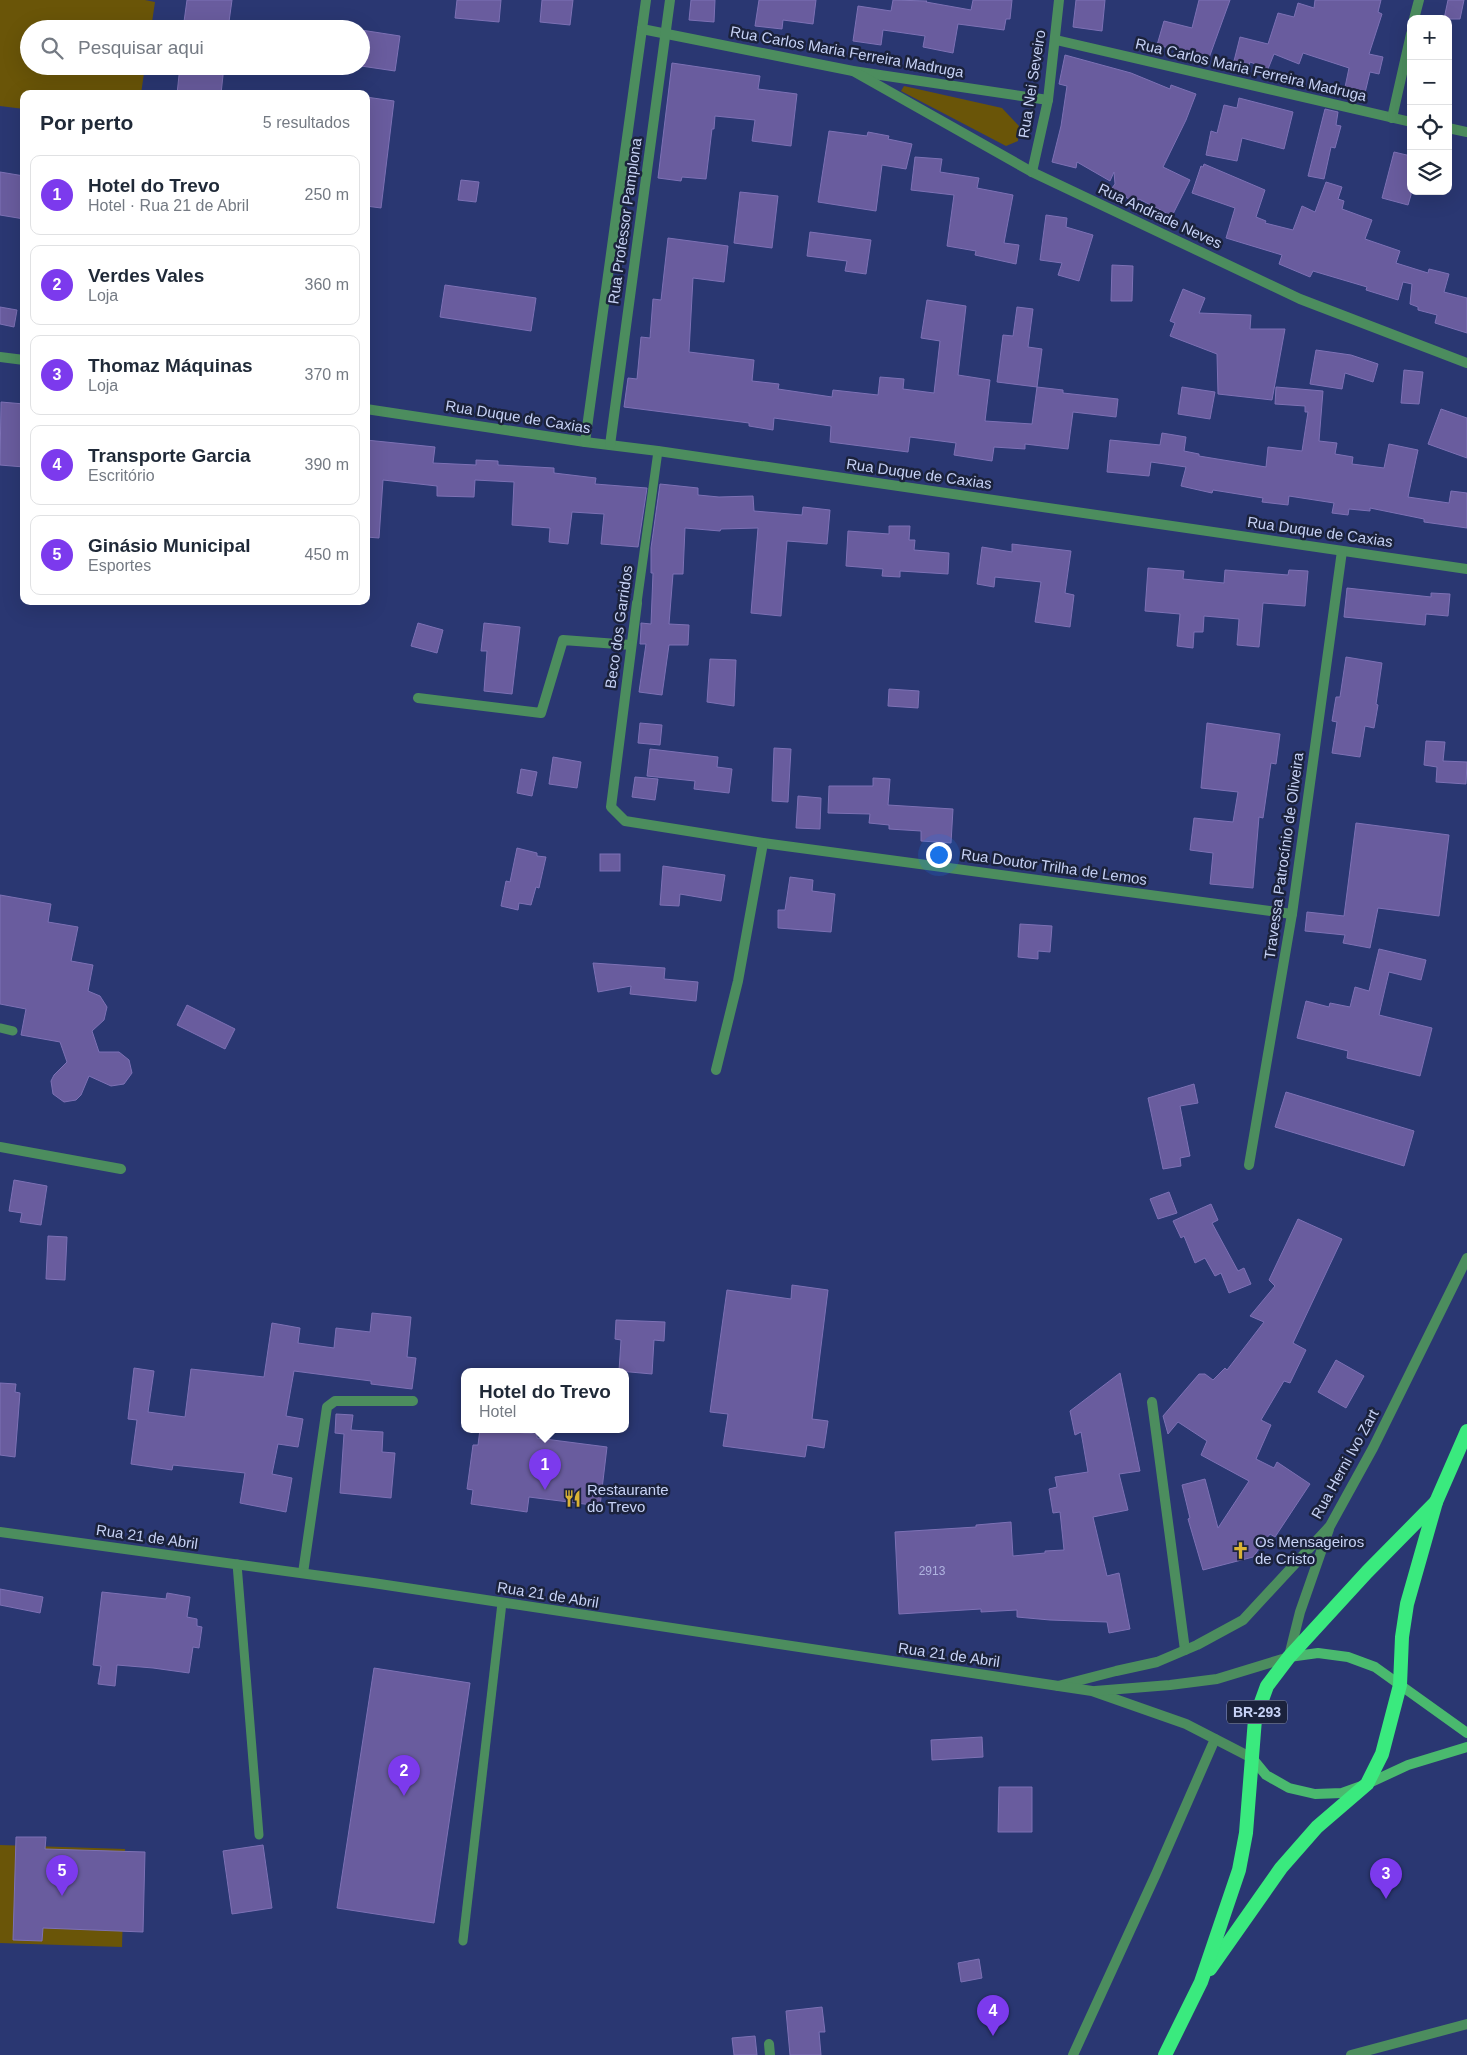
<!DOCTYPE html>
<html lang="pt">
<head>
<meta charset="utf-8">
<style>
  :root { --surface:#fff; --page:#f2f2f3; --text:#1f2937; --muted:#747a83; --line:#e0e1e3; --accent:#7c3aed }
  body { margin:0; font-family:Helvetica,sans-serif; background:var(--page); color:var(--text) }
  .controls { position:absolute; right:15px; top:15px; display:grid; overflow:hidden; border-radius:10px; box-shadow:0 5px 20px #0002 }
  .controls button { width:45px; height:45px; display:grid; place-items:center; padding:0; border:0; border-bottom:1px solid var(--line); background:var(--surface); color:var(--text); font:25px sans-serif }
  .you { position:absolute; left:938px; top:854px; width:18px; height:18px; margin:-12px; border:4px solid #fff; border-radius:50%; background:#1a73e8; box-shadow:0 0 0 8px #1a73e833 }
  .badge { display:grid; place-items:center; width:32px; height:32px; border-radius:50%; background:var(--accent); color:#fff; font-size:16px; font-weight:700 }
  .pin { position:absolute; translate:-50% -41px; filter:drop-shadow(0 1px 2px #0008) }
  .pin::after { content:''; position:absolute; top:26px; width:18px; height:15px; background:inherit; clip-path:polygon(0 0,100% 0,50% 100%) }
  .popup { position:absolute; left:461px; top:1368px; width:168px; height:65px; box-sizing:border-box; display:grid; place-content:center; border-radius:10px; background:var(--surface); filter:drop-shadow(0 1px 4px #0005); font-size:16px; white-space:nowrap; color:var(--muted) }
  .popup b { font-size:19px; color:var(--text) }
  .popup::after { content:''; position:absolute; left:50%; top:100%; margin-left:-10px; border:10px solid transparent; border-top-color:var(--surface) }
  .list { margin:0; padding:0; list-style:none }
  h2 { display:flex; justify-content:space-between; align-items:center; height:65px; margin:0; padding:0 20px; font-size:21px }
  h2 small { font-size:16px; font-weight:400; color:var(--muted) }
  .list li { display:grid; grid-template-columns:32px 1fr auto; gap:15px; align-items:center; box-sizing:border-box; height:80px; margin:0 10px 10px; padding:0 10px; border:1px solid var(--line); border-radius:10px }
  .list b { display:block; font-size:19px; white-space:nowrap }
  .list p { margin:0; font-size:16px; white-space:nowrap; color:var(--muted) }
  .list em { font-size:16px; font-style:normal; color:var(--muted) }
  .icon { flex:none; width:28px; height:28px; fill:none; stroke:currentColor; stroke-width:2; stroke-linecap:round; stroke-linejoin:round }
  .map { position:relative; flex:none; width:1467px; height:2055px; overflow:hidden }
  .search { position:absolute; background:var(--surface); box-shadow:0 5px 20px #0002; left:20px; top:20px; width:350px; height:55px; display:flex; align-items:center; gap:12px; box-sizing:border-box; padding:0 18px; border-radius:28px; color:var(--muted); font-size:19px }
  .panel { position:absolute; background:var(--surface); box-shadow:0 5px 20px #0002; left:20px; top:90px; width:350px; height:515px; border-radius:10px }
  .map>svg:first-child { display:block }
</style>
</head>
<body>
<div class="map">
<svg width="1467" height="2055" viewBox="0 0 1467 2055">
  <rect width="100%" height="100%" fill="#2a3772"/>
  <!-- green -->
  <g fill="#6a5508">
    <polygon points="0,0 145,0 155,2 151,29 29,29 29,66 145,66 141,94 24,94 24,109 0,106"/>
    <polygon points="904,86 1002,108 1019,126 1018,141 1006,146 901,91"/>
    <polygon points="0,1845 125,1849 122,1947 0,1943"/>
  </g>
  <!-- building -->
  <g fill="#695c9e" stroke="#7d71b5">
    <polygon points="187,0 232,0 228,29 183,29"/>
    <polygon points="457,0 501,0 499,22 455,18"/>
    <polygon points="542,0 573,0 570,25 540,22"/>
    <polygon points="691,0 715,0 714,22 689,20"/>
    <polygon points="759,0 816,0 813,24 783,20 782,29 755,26"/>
    <polygon points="893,0 927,1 926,2 971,10 973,0 1012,0 1010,19 1006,19 1004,30 958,24 953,53 923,47 925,36 883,30 881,45 853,41 858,6 891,11"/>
    <polygon points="1076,0 1105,0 1102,31 1073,27"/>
    <polygon points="1199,0 1230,0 1209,58 1157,45 1164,21 1192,28"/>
    <polygon points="1315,0 1381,0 1378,12 1382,14 1369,54 1383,57 1379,74 1370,72 1364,97 1344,92 1349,68 1303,53 1299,64 1274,54 1268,69 1250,62 1248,69 1233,65 1240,37 1268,44 1278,13 1294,17 1298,3 1314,8"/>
    <polygon points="1448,0 1464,0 1460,19 1444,19"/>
    <polygon points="361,30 400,36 395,71 361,66"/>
    <polygon points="1065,55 1131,73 1170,89 1171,85 1196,94 1186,120 1163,167 1190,180 1172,216 1139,199 1136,204 1112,188 1115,184 1114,172 1110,181 1077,162 1076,168 1052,162 1061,126 1067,86 1059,84"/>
    <polygon points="672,63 760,76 758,89 797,94 791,146 752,141 755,120 715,116 714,129 712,129 706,179 682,177 681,181 658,178"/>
    <polygon points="180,66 224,66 221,94 177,94"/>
    <polygon points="366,97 394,101 381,208 366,206"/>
    <polygon points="1239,98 1293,112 1284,149 1242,138 1237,161 1206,155 1211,131 1217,133 1224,105 1237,108"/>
    <polygon points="1325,109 1338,112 1336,125 1341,126 1335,148 1331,147 1324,179 1308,176"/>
    <polygon points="829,131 867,136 868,132 889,136 888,139 912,144 906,169 882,165 876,211 818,202"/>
    <polygon points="1394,152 1411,156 1411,195 1408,205 1382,198"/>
    <polygon points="915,157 942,159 940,172 979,178 977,188 1013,195 1004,243 1019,245 1016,264 975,255 976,251 947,246 954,195 911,190"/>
    <polygon points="1204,164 1265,190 1256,217 1266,221 1265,223 1293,230 1302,206 1315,212 1326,182 1342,187 1338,199 1344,201 1342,209 1372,220 1365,239 1400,251 1396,263 1428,273 1429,269 1449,274 1444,292 1467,298 1467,333 1435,323 1437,315 1418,310 1418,307 1410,304 1412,284 1403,282 1398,300 1366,290 1367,287 1313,271 1310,277 1279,264 1282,255 1226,238 1235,208 1192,193 1201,166 1203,167"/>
    <polygon points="0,172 24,176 24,219 0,215"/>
    <polygon points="461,180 479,182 476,202 458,200"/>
    <polygon points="740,192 778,196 772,248 734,243"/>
    <polygon points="1046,215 1067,218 1066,227 1093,235 1079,281 1058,275 1062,263 1040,260"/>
    <polygon points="810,232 871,240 866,274 845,271 847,261 807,256"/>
    <polygon points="668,238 728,246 724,282 693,278 689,352 754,360 752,381 779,384 778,389 832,397 833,390 878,395 880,377 904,379 903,389 934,393 940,341 921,338 927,300 966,306 958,375 990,380 985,421 1032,424 1037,387 1063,390 1063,393 1118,399 1116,417 1073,412 1068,449 1025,444 1025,449 994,447 992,461 954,455 956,443 910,437 908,452 830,442 831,426 774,418 773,430 749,426 749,423 624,407 628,378 637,379 641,337 650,338 653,299 661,300"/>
    <polygon points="1112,265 1133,266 1132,301 1111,301"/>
    <polygon points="445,285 536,298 531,331 440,317"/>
    <polygon points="1183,289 1205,298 1199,313 1251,315 1250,329 1285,329 1272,400 1218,394 1217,354 1170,336 1175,323 1170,321"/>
    <polygon points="0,307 17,310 14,327 0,324"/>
    <polygon points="1017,307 1033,309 1028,347 1042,349 1037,387 997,382 1003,335 1013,336"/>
    <polygon points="1316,350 1351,355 1378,364 1373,382 1345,373 1342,389 1310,384"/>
    <polygon points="1404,370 1423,372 1419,404 1401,403"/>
    <polygon points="1182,387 1215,392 1210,419 1178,414"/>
    <polygon points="1276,387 1323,391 1319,441 1337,443 1335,454 1353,457 1352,464 1384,468 1389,444 1418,450 1408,497 1449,503 1451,491 1467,493 1467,528 1424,522 1424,519 1370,508 1370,511 1349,509 1348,515 1332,513 1334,503 1289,496 1288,505 1262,502 1263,498 1213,490 1212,493 1181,486 1186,467 1151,462 1149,476 1107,472 1110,440 1160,445 1162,433 1186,437 1184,451 1199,454 1199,456 1266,467 1268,447 1302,451 1308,412 1305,412 1305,406 1275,404"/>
    <polygon points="1,402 24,404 24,467 0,465"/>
    <polygon points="1441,409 1467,418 1467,458 1428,444"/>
    <polygon points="366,440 435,447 433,463 476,465 476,460 498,461 498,465 554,468 554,473 596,478 595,484 647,488 638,547 601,544 604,514 572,512 568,544 549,542 550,528 512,525 514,482 475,480 474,497 437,496 437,486 383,480 379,538 366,537"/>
    <polygon points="660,484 698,488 698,495 719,497 753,496 754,511 802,515 803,507 830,510 827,544 787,541 781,616 751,613 758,528 721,529 720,531 685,528 683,574 673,574 669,624 689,625 688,645 669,645 662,695 639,692 646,644 640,644 641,628 641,623 651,624 653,573 651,573 651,548"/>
    <polygon points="889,526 910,526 909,540 915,540 914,550 949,553 948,574 900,571 900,577 882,576 883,569 846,566 848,531 889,534"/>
    <polygon points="1012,544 1071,551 1065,593 1074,595 1070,627 1035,622 1041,582 995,577 994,587 977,584 982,547 1012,552"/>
    <polygon points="1148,568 1184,571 1183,579 1224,583 1225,570 1288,575 1289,570 1308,571 1305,606 1263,603 1259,647 1237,645 1239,619 1204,616 1203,632 1194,632 1193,648 1177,646 1180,614 1145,611"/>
    <polygon points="1347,588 1431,597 1431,593 1450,594 1448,616 1426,614 1425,625 1344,617"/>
    <polygon points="418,623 443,630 437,653 411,646"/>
    <polygon points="484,623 520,627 512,694 484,691 487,651 481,651"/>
    <polygon points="1346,657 1382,663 1376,704 1378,705 1374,728 1365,726 1360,757 1332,753 1337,722 1332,721 1336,697 1340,697"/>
    <polygon points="710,659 736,660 734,706 707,702"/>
    <polygon points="889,689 919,691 918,708 888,706"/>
    <polygon points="640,723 662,725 660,745 638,743"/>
    <polygon points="1207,723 1280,734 1276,764 1271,763 1263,818 1259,817 1253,888 1210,884 1213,853 1190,850 1194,818 1233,822 1238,792 1201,788"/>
    <polygon points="1426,741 1445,742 1443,761 1467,762 1466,784 1436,782 1437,767 1424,765"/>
    <polygon points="774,748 791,749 788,802 772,801"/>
    <polygon points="650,749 718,757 717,767 732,769 729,793 694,789 695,781 647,776"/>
    <polygon points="553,757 581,762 577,788 549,784"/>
    <polygon points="521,769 537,772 532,796 517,793"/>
    <polygon points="635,777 658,779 655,800 632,797"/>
    <polygon points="873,778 890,779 888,805 953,809 951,843 921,841 921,831 889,829 889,825 869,823 870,814 828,813 829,786 873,786"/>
    <polygon points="798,796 821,798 820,829 796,828"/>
    <polygon points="1356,823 1449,835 1439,916 1378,908 1370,948 1343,943 1345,935 1305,931 1307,912 1344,916"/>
    <polygon points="517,848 537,853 537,856 546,857 539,888 536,887 531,905 519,903 518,910 501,906 506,881 510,882"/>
    <rect x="600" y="854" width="20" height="17"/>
    <polygon points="663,866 725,875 721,901 680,894 679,906 660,905"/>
    <polygon points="790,877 813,880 812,891 835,894 831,932 778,928 778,910 785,910"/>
    <polygon points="0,895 51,904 48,922 78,927 71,961 93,965 88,991 100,996 107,1007 104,1020 92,1031 99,1052 119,1052 129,1060 132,1073 124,1084 111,1086 89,1076 81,1095 76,1100 64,1102 53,1094 51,1081 54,1075 67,1062 60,1042 21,1035 26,1009 0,1004"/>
    <polygon points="1020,924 1052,926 1050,952 1038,951 1038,959 1018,957"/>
    <polygon points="1379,949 1426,960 1421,980 1389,972 1379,1015 1432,1028 1420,1076 1347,1058 1348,1051 1297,1038 1306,1001 1329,1007 1330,1003 1350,1007 1355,987 1369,991"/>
    <polygon points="593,963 665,968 664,979 698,982 696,1001 630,994 631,986 598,992"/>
    <polygon points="187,1005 235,1029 225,1049 177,1025"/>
    <polygon points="1194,1084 1198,1103 1180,1106 1190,1156 1180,1158 1181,1166 1163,1169 1148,1098"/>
    <polygon points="1286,1092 1414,1131 1404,1166 1275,1127"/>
    <polygon points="14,1180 47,1186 41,1225 20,1222 22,1213 9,1211"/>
    <polygon points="1169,1192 1177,1213 1158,1219 1150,1199"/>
    <polygon points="1211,1204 1218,1220 1212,1223 1238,1271 1244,1268 1251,1284 1229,1293 1221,1273 1215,1276 1205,1258 1195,1263 1184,1236 1181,1238 1173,1221"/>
    <polygon points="1298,1219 1342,1239 1293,1343 1306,1350 1290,1383 1284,1381 1261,1420 1271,1425 1256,1459 1274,1468 1277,1462 1310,1484 1275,1537 1270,1534 1253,1557 1203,1570 1188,1519 1190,1518 1182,1485 1205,1479 1218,1528 1249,1481 1201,1455 1207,1441 1178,1422 1168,1434 1163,1416 1199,1374 1205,1374 1213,1380 1225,1368 1227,1370 1264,1322 1250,1316 1275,1286 1269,1280"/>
    <polygon points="48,1236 67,1237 65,1280 46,1279"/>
    <polygon points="792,1285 828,1290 812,1419 828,1421 824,1448 807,1445 805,1457 723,1446 728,1414 710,1412 727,1290 791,1299"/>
    <polygon points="372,1313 411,1317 407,1357 416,1358 412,1389 371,1384 371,1381 294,1371 286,1416 303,1419 298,1447 278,1444 272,1474 292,1478 286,1512 240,1503 245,1473 173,1465 172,1470 131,1464 137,1420 128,1419 134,1368 154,1371 148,1412 185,1417 191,1369 264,1377 272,1323 300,1328 298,1343 334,1348 336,1328 370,1332"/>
    <polygon points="616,1320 665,1322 664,1341 654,1340 652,1374 619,1371 621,1340 615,1339"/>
    <polygon points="1336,1360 1364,1376 1346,1408 1318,1392"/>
    <polygon points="1120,1373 1140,1471 1119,1474 1128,1510 1093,1517 1107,1576 1119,1573 1130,1629 1109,1633 1107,1622 1050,1620 1017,1617 1017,1610 981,1612 981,1609 899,1614 895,1532 976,1527 976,1525 1011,1522 1013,1556 1045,1553 1045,1551 1064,1550 1060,1512 1053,1513 1049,1489 1057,1487 1055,1477 1088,1472 1081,1432 1075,1435 1070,1411"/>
    <polygon points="0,1383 16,1384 15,1392 20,1393 15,1457 0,1455"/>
    <polygon points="336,1414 353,1415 351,1430 383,1432 382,1452 395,1453 391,1498 340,1493 344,1434 335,1433"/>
    <polygon points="480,1429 537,1434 537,1438 607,1447 600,1506 529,1497 527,1512 471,1504 473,1490 467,1489 473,1445 478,1445"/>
    <polygon points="0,1589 43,1597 40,1613 0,1605"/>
    <polygon points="102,1592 166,1599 167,1593 190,1597 187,1617 197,1619 197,1626 202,1627 199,1648 193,1647 189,1673 153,1668 117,1665 115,1686 98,1684 101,1666 93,1665"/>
    <polygon points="374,1668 470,1683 434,1923 337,1908"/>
    <polygon points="982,1737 983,1757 932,1760 931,1740"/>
    <polygon points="999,1787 1032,1787 1032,1832 998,1832"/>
    <polygon points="16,1837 46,1837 45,1849 145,1852 143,1932 43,1928 42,1941 13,1940"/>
    <polygon points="263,1845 272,1908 232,1914 223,1851"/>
    <polygon points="979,1959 982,1978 961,1982 958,1963"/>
    <polygon points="822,2007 825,2032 819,2032 821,2055 790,2055 786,2011"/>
    <polygon points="755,2036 757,2055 734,2055 732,2038"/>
  </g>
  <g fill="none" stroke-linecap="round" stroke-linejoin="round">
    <!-- service -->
    <g stroke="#4c8d5e" stroke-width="9">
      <polyline points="637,603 658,451"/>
      <polyline points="0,1028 13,1031"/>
      <polyline points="237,1564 259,1835"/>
      <polyline points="463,1941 502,1603"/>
    </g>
    <!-- minor -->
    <g stroke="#4c8d5e" stroke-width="10">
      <polyline points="1414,19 1419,0"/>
      <polyline points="642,29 853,71 1048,100"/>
      <polyline points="1056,40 1411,122"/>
      <polyline points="853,71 1032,172 1300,299 1467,363"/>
      <polyline points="1392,118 1411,34"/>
      <polyline points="1448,128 1467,132"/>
      <polyline points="1032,172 1048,100 1059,0"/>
      <polyline points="0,357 24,360"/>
      <polyline points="366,409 585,442 658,451 1467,569"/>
      <polyline points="585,442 646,0"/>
      <polyline points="610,445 670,0"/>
      <polyline points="637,603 611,807 625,821 763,843 1292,914"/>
      <polyline points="418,698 541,713 563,640 631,645"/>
      <polyline points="716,1070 738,981 763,843"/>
      <polyline points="0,1147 121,1169"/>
      <polyline points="1249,1165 1292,914 1342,551"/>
      <polyline points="1152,1402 1185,1650"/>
      <polyline points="303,1573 327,1407 335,1401 413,1401"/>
      <polyline points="1289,1656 1300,1612 1329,1529"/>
      <polyline points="1058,1686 1116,1671 1157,1662 1197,1645 1243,1620 1330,1526 1373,1448 1467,1258"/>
      <polyline points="769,2044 770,2055"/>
      <polyline points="1073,2055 1156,1874 1215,1739"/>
      <polyline points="1351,2055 1467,2024"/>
    </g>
    <!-- tertiary -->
    <g stroke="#4c8d5e" stroke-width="10">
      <polyline points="0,1532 373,1583 1092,1691 1186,1724 1252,1758"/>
      <polyline points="1095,1691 1170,1685 1217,1679 1289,1657"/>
    </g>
    <!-- secondary -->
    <g stroke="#4ab96e" stroke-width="10">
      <polyline points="1289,1657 1318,1653 1348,1657 1375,1667 1467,1733"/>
      <polyline points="1252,1758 1266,1775 1289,1788 1315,1794 1342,1793 1367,1784 1408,1765 1467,1747"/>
    </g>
    <!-- trunk -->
    <g stroke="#3aea7e" stroke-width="14">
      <polyline points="1210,1969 1281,1868 1317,1827 1367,1784 1382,1754 1400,1685 1402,1637 1407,1604 1436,1502 1467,1431"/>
      <polyline points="1165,2055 1201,1982 1239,1870 1246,1833 1255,1719 1267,1686 1289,1657 1367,1572 1436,1502"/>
    </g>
  </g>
  <!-- icons -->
  <defs>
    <symbol id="restaurant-bare" viewBox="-9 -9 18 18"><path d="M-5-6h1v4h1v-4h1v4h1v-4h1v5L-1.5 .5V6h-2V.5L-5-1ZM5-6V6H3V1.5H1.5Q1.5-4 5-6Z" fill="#dab334" stroke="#1b223c" stroke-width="2.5" paint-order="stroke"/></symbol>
    <symbol id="church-bare" viewBox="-9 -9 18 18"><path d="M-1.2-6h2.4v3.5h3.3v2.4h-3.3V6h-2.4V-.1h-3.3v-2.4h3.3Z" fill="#dab334" stroke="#1b223c" stroke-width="2.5" paint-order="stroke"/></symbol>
  </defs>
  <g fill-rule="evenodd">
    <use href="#restaurant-bare" x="560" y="1486" width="25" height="25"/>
    <use href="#church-bare" x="1228" y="1538" width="25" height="25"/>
  </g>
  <g text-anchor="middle" stroke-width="5" stroke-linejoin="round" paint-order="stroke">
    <!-- number labels -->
    <g font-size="12" fill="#b0b4e0">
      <text x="932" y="1575">2913</text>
    </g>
    <!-- shield labels -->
    <rect fill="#1b223c" stroke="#939dbe" stroke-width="1" x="1227" y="1700.5" width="60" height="23" rx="4"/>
    <g font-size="14" font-weight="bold" fill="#c7d2f6">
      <text x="1257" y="1717">BR-293</text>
    </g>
    <!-- street labels -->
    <g font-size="15" fill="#c7d2f6" stroke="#1b223c">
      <text transform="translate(847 52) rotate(10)" y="5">Rua Carlos Maria Ferreira Madruga</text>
      <text transform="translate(1251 70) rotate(13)" y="5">Rua Carlos Maria Ferreira Madruga</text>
      <text transform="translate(1032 84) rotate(-81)" y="5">Rua Nei Seveiro</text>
      <text transform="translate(1160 216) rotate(25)" y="5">Rua Andrade Neves</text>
      <text transform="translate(625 221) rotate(-82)" y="5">Rua Professor Pamplona</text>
      <text transform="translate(518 417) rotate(9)" y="5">Rua Duque de Caxias</text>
      <text transform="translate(919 474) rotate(8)" y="5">Rua Duque de Caxias</text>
      <text transform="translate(1320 532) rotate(8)" y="5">Rua Duque de Caxias</text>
      <text transform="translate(619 627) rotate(-82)" y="5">Beco dos Garridos</text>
      <text transform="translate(1284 856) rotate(-82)" y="5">Travessa Patrocínio de Oliveira</text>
      <text transform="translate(1054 867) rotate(8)" y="5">Rua Doutor Trilha de Lemos</text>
      <text transform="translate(1345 1464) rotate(-61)" y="5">Rua Herni Ivo Zart</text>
      <text transform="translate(147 1537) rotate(8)" y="5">Rua 21 de Abril</text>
      <text transform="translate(548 1595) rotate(9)" y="5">Rua 21 de Abril</text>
      <text transform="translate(949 1655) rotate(8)" y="5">Rua 21 de Abril</text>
    </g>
    <!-- poi labels -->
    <g font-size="15" fill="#c7d2f6" stroke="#1b223c" text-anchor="start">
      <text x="587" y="1495">Restaurante<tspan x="587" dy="17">do Trevo</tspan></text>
      <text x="1255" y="1547">Os Mensageiros<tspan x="1255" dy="17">de Cristo</tspan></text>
    </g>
  </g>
</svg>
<div class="controls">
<button>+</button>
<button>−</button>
<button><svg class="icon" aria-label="locate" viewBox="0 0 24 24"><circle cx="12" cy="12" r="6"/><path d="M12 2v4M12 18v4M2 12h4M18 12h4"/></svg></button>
<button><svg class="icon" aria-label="layers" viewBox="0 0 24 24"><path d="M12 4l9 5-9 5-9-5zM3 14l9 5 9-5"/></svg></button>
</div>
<div class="you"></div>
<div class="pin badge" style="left:545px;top:1490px">1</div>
<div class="popup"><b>Hotel do Trevo</b>Hotel</div>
<div class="pin badge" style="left:404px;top:1796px">2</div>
<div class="pin badge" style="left:1386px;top:1899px">3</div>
<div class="pin badge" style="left:993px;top:2036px">4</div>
<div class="pin badge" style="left:62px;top:1896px">5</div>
<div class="search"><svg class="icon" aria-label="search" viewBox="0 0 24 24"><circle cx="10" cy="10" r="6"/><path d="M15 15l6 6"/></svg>Pesquisar aqui</div>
<section class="panel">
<h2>Por perto<small>5 resultados</small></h2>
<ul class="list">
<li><span class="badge">1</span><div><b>Hotel do Trevo</b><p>Hotel · Rua 21 de Abril</p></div><em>250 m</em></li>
<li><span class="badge">2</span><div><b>Verdes Vales</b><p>Loja</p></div><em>360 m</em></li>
<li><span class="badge">3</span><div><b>Thomaz Máquinas</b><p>Loja</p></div><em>370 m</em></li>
<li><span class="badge">4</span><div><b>Transporte Garcia</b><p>Escritório</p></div><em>390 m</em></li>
<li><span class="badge">5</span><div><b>Ginásio Municipal</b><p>Esportes</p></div><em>450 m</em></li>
</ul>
</section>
</div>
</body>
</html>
